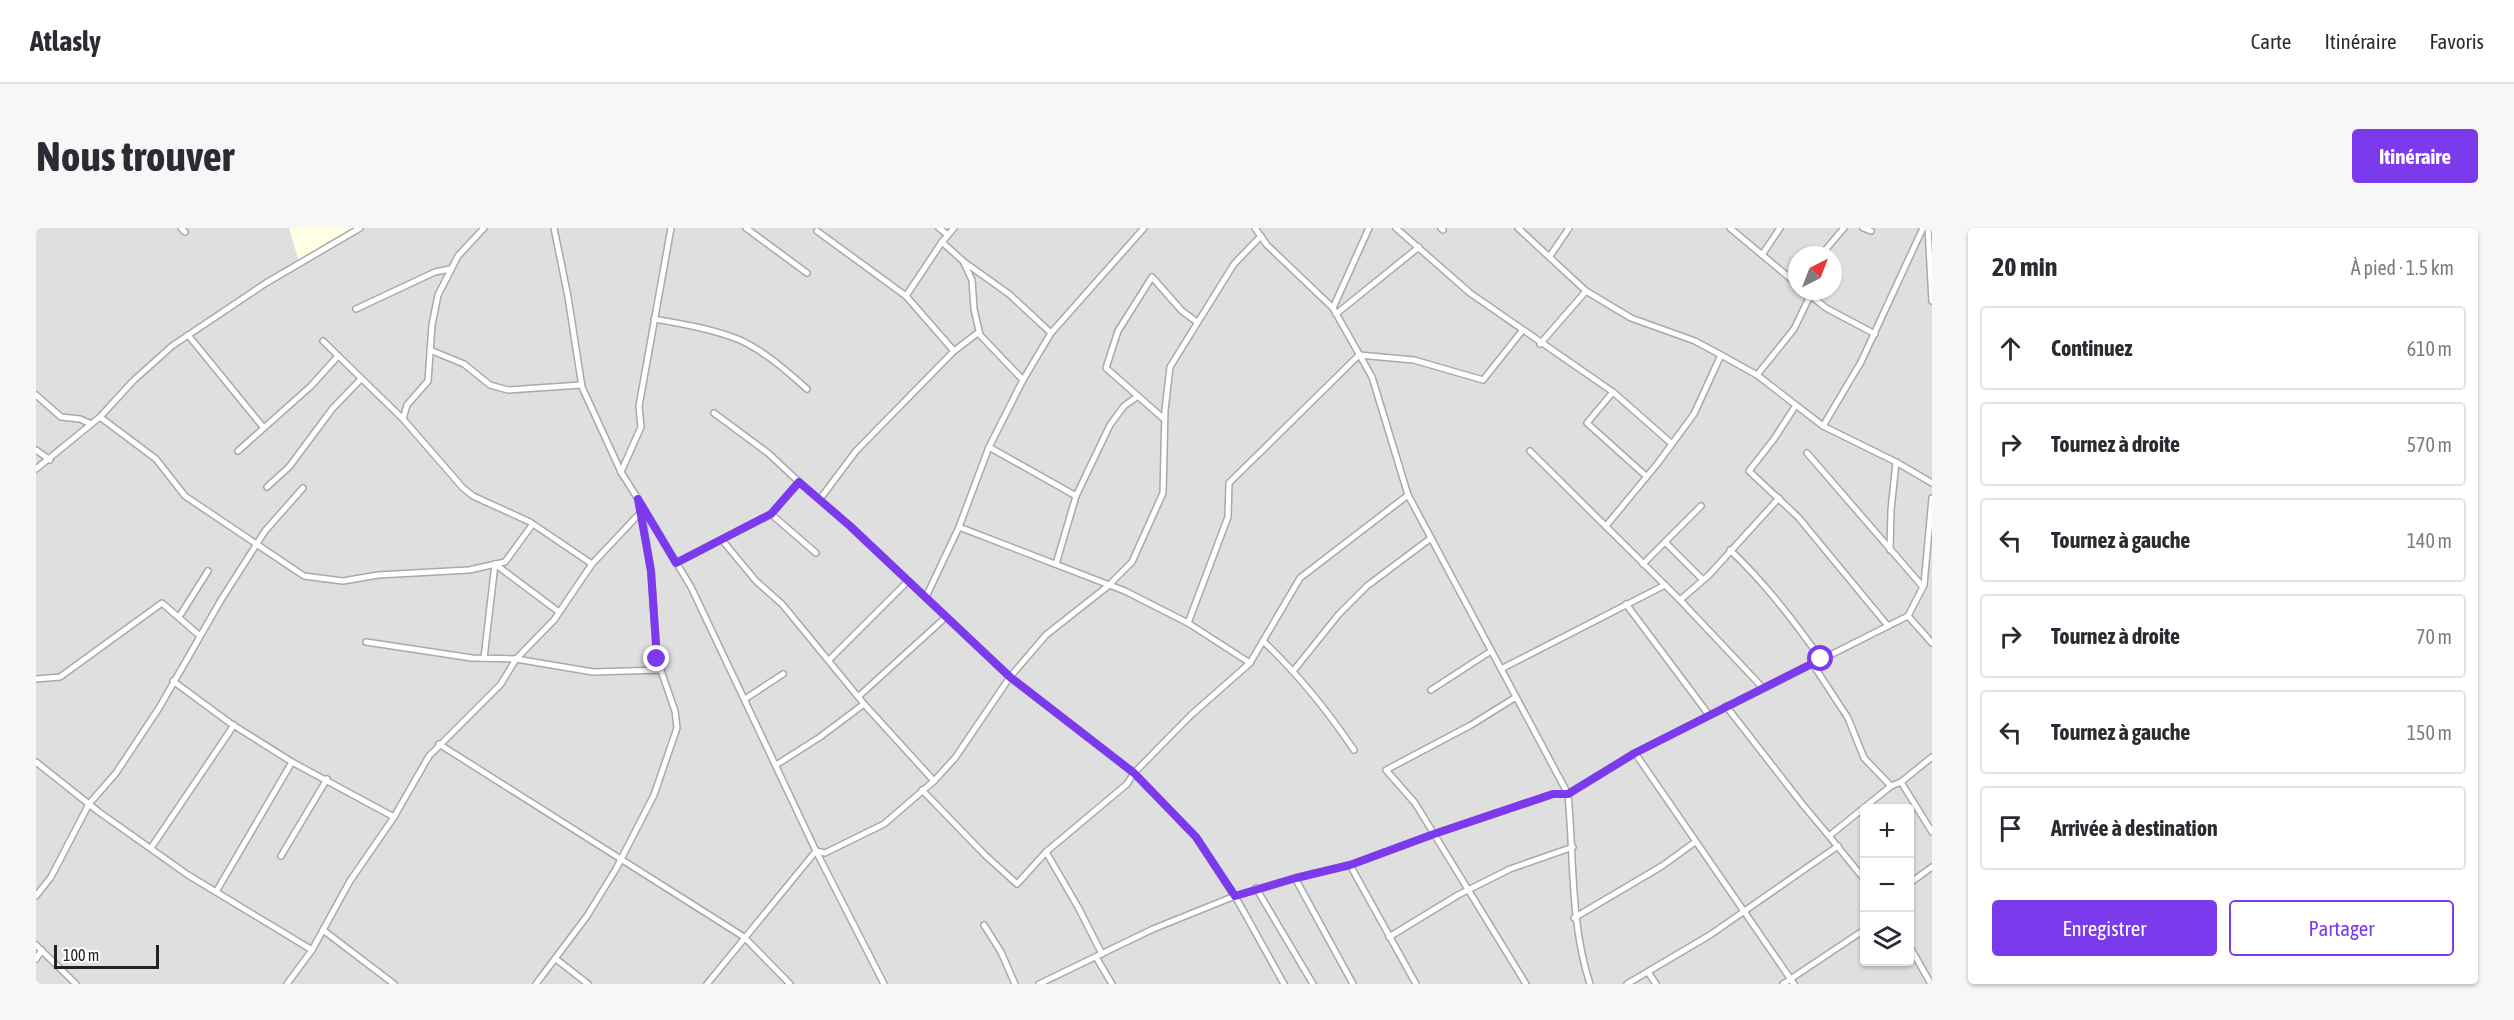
<!DOCTYPE html>
<html lang="fr">
<head>
<meta charset="utf-8">
<style>
  :root { --surface:#fff; --page:#f7f7f7; --text:#2b2b33; --muted:#7c7c81; --line:#e1e1e2; --accent:#7c3aed }
  body { margin:0; font-family:"Asap Condensed",sans-serif; background:var(--page); color:var(--text) }
  .controls { position:absolute; right:18px; bottom:18px; display:grid; overflow:hidden; border-radius:6px; box-shadow:0 2px 4px #0004 }
  .controls button { width:54px; height:54px; display:grid; place-items:center; padding:0; border:0; border-bottom:2px solid var(--line); background:var(--surface); color:var(--text); font:30px sans-serif }
  .compass { position:absolute; left:1752px; top:18px; width:54px; height:54px; border-radius:50%; background:var(--surface); box-shadow:0 2px 4px #0004; rotate:42deg }
  .scale { position:absolute; left:18px; bottom:15px; width:105px; box-sizing:border-box; padding-left:6px; border:3px solid #222; border-top:0; font-size:16px; line-height:21px; white-space:nowrap; color:#222; -webkit-text-stroke:4px #fff; paint-order:stroke }
  .stop { position:absolute; width:18px; height:18px; margin:-14px; border:4px solid #7c3aed; border-radius:50%; background:#fff }
  .stop.end { background:#7c3aed; border-color:#fff; box-shadow:0 2px 6px #0008 }
  .list { margin:0; padding:0; list-style:none }
  h2 { display:flex; justify-content:space-between; align-items:center; height:78px; margin:0; padding:0 24px; font-size:26px }
  h2 small { font-size:20px; font-weight:400; color:var(--muted) }
  .list li { display:grid; grid-template-columns:39px 1fr auto; gap:18px; align-items:center; box-sizing:border-box; height:84px; margin:0 12px 12px; padding:0 12px; border:2px solid var(--line); border-radius:6px }
  .list b { display:block; font-size:22px; white-space:nowrap }
  .list em { font-size:20px; font-style:normal; color:var(--muted) }
  .actions { display:flex; gap:12px; padding:18px 24px }
  .actions a { flex:1; padding:14px 0; border:2px solid var(--accent); border-radius:6px; text-align:center; font-size:21px; color:var(--accent) }
  .actions .main { background:var(--accent); color:#fff }
  .icon { flex:none; width:33px; height:33px; fill:none; stroke:currentColor; stroke-width:2; stroke-linecap:round; stroke-linejoin:round }
  .map { position:relative; flex:none; width:1896px; height:756px; overflow:hidden; border-radius:6px }
  header { display:flex; align-items:center; gap:36px; box-sizing:border-box; height:84px; padding:0 30px; background:var(--surface); border-bottom:2px solid var(--line) }
  header strong { font-size:28px }
  nav { display:flex; gap:33px; margin-inline-start:auto; font-size:21px }
  .intro { display:flex; align-items:center; justify-content:space-between; box-sizing:border-box; height:144px; padding:0 36px }
  h1 { margin:0; font-size:42px }
  .button { padding:15px 27px; border-radius:6px; background:var(--accent); color:#fff; font-size:21px; font-weight:700 }
  main { display:flex; gap:36px; padding:0 36px }
  aside { flex:1; background:var(--surface); border-radius:6px; box-shadow:0 2px 4px #0004 }
  .map>svg:first-child { display:block }
</style>
</head>
<body>
<header>
<strong>Atlasly</strong>
<nav><a>Carte</a><a>Itinéraire</a><a>Favoris</a></nav>
</header>
<div class="intro"><h1>Nous trouver</h1><a class="button">Itinéraire</a></div>
<main>
<div class="map">
<svg width="1896" height="756" viewBox="0 0 1896 756">
  <rect width="100%" height="100%" fill="#f2efe9"/>
  <!-- residential -->
  <path fill="#e0dfdf" fill-rule="evenodd" d="M 0,0 L 1896,0 L 1896,756 L 0,756 ZM 1761,27 L 1797,27 L 1797,63 L 1761,63 ZM 1828,580 L 1874,580 L 1874,734 L 1828,734 Z"/>
  <!-- education -->
  <polygon fill="#ffffe5" points="253,0 326,0 264,37"/>
  <g fill="none" stroke-linecap="round" stroke-linejoin="round">
    <defs>
      <g id="minor">
        <polyline points="145,0 149,4"/>
        <polyline points="710,0 771,45"/>
        <polyline points="903,0 912,7"/>
        <path d="M 1219,0 L 1231,17 L 1297,80 L 1336,149 L 1372,267 L 1532,566 C 1538,629 1534,695 1554,756"/>
        <polyline points="1360,0 1434,65 1577,164 1636,216"/>
        <polyline points="1405,0 1407,2"/>
        <polyline points="1482,0 1550,63 1595,90 1659,113 1685,127 1721,147 1787,198 1860,234 1896,255"/>
        <polyline points="1694,0 1761,56"/>
        <polyline points="1827,0 1835,3"/>
        <polyline points="1892,0 1896,73"/>
        <polyline points="781,3 870,68 918,123"/>
        <polyline points="1726,27 1744,0"/>
        <polyline points="1785,27 1808,0"/>
        <polyline points="1514,28 1533,0"/>
        <polyline points="928,34 973,66 1015,105"/>
        <polyline points="1769,63 1790,80 1839,106"/>
        <polyline points="870,68 906,14"/>
        <polyline points="1297,80 1333,0"/>
        <polyline points="320,81 399,44 414,41"/>
        <polyline points="1300,86 1383,19"/>
        <path d="M 618,91 C 647,96 677,101 704,112 C 728,123 751,143 771,161"/>
        <polyline points="152,107 227,199"/>
        <polyline points="287,113 367,191"/>
        <polyline points="1504,116 1550,63"/>
        <polyline points="394,122 428,136 454,157 472,162 545,157"/>
        <polyline points="1721,147 1758,101 1774,68"/>
        <polyline points="987,152 1015,105 1108,0"/>
        <polyline points="1577,164 1551,195 1610,248"/>
        <polyline points="0,167 25,189 44,191 55,196"/>
        <polyline points="1760,177 1738,211 1713,243 1762,289 1852,398"/>
        <polyline points="678,185 732,225 763,254"/>
        <polyline points="64,189 120,231 149,268 268,348 307,353 342,347 433,342 469,334 496,297"/>
        <polyline points="1128,191 1070,140 1082,103 1116,49 1146,83 1161,94"/>
        <polyline points="1787,198 1825,134 1887,0"/>
        <polyline points="953,219 1040,268"/>
        <polyline points="0,222 14,232"/>
        <polyline points="202,223 275,158 302,128"/>
        <polyline points="1494,223 1644,372 1727,460"/>
        <polyline points="1771,225 1887,359"/>
        <polyline points="0,241 64,189 97,153 136,118 230,55 324,0"/>
        <polyline points="585,244 605,199 603,178 635,0"/>
        <polyline points="231,259 253,239 297,180 325,151"/>
        <polyline points="784,271 820,223 918,123 943,104"/>
        <polyline points="605,276 655,359 780,623 848,756"/>
        <polyline points="735,286 780,325"/>
        <polyline points="1570,298 1622,235 1658,186 1685,127"/>
        <polyline points="923,299 1089,363 1152,395 1214,435"/>
        <polyline points="686,312 720,353 746,376 828,476 898,553"/>
        <polyline points="1629,314 1667,352"/>
        <path d="M 1694,322 C 1729,355 1757,392 1785,431"/>
        <polyline points="1854,322 1855,282 1860,234"/>
        <polyline points="640,335 735,286 763,254 814,298 974,449 1098,545 1160,609 1203,675 1248,756"/>
        <polyline points="459,336 523,384"/>
        <polyline points="556,336 605,284"/>
        <polyline points="1020,336 1040,268 1074,197 1088,178 1102,168"/>
        <polyline points="1607,336 1665,278"/>
        <polyline points="890,369 923,299 953,219 987,152 944,107 938,81 936,52 927,33 906,14 918,0"/>
        <polyline points="1644,372 1673,347 1743,270"/>
        <polyline points="1590,376 1673,487"/>
        <polyline points="1872,388 1896,415"/>
        <polyline points="143,389 172,343"/>
        <polyline points="1152,395 1192,289 1193,255 1323,127 1378,132 1447,152 1486,103"/>
        <path d="M 1227,413 C 1262,446 1291,482 1318,522"/>
        <polyline points="330,414 436,430 480,431 557,444 625,442"/>
        <polyline points="448,430 459,336"/>
        <polyline points="793,432 872,353"/>
        <polyline points="1776,435 1812,490 1828,530 1855,558"/>
        <polyline points="1465,441 1629,357"/>
        <polyline points="1258,442 1303,386 1331,358 1395,310"/>
        <polyline points="0,451 24,449 126,375 164,408"/>
        <polyline points="137,453 194,495 256,534 358,589"/>
        <polyline points="1395,462 1455,423"/>
        <polyline points="823,468 910,389"/>
        <polyline points="1480,469 1435,497 1350,542 1379,575 1490,756"/>
        <polyline points="709,471 747,446"/>
        <polyline points="1690,478 1767,577 1793,608"/>
        <polyline points="403,516 708,709 754,756"/>
        <polyline points="1599,525 1758,756"/>
        <polyline points="0,534 63,584 152,647 276,722"/>
        <polyline points="740,537 784,509 828,476"/>
        <polyline points="1865,554 1896,604"/>
        <polyline points="886,562 949,627 981,656 1010,624 1091,556 1098,545 1155,487 1214,435 1264,350 1372,267"/>
        <polyline points="115,620 198,497"/>
        <polyline points="1010,624 1042,679 1066,726"/>
        <polyline points="245,628 291,551"/>
        <polyline points="1314,637 1380,756"/>
        <polyline points="1259,650 1317,756"/>
        <polyline points="1828,651 1793,608 1855,558 1865,554 1896,529"/>
        <polyline points="1874,655 1896,639"/>
        <polyline points="1220,660 1277,756"/>
        <polyline points="180,664 256,534"/>
        <polyline points="0,668 15,649 53,576 80,545 123,480 185,372 229,303 267,260"/>
        <polyline points="1538,690 1626,638 1659,614"/>
        <polyline points="948,697 965,724 979,756"/>
        <polyline points="287,702 358,756"/>
        <polyline points="1353,709 1422,667 1474,641 1537,619"/>
        <polyline points="0,717 40,756"/>
        <polyline points="1874,719 1895,756"/>
        <polyline points="1060,729 1076,756"/>
        <polyline points="0,731 6,722"/>
        <polyline points="520,731 552,756"/>
        <polyline points="1612,744 1620,756"/>
        <polyline points="251,756 276,722 314,653 358,589 393,528 465,456 480,431 518,392 556,336 494,294 437,268 427,260 367,191 371,177 392,153 396,97 402,67 422,28 448,0"/>
        <polyline points="500,756 551,688 580,641 618,567 641,500 639,483 621,431 615,343 606,289 602,271 585,244 546,159 532,69 518,0"/>
        <polyline points="671,756 780,623 789,625 848,596 898,553 919,530 974,449 1010,407 1072,358 1096,334 1127,265 1129,182 1134,139 1198,36 1225,8"/>
        <polyline points="1003,756 1117,701 1199,668 1259,650 1314,637 1398,606 1517,566 1532,566 1599,525 1872,388 1888,357 1896,270"/>
        <polyline points="1591,756 1674,707 1802,618"/>
        <polyline points="1747,756 1828,702"/>
      </g>
    </defs>
    <!-- minor casing -->
    <use href="#minor" stroke="#a9a9a9" stroke-width="8"/>
    <!-- minor -->
    <use href="#minor" stroke="#fff" stroke-width="5"/>
  </g>
  <g fill="none" stroke-linecap="round" stroke-linejoin="round">
    <!-- route -->
    <polyline stroke="#7c3aed" stroke-width="8" points="621,431 615,343 602,271 640,335 735,286 763,254 814,298 974,449 1098,545 1160,609 1199,668 1260,650 1314,637 1398,606 1517,566 1532,566 1599,525 1785,431"/>
  </g>
</svg>
<div class="controls">
<button>+</button>
<button>−</button>
<button><svg class="icon" aria-label="layers" viewBox="0 0 24 24"><path d="M12 4l9 5-9 5-9-5zM3 14l9 5 9-5"/></svg></button>
</div>
<svg class="compass" viewBox="-18 -18 36 36"><path d="M0-13l5 13h-10z" fill="#e53935"/><path d="M0 13l5-13h-10z" fill="#7c7c81"/></svg>
<div class="scale">100 m</div>
<div class="stop" style="left:1785px;top:431px"></div>
<div class="stop end" style="left:621px;top:431px"></div>
</div>
<aside>
<h2>20 min<small>À pied · 1.5 km</small></h2>
<ul class="list">
<li><svg class="icon" aria-label="ahead" viewBox="0 0 24 24"><path d="M12 20V5M6 11l6-6 6 6"/></svg><div><b>Continuez</b></div><em>610 m</em></li>
<li><svg class="icon" aria-label="right" viewBox="0 0 24 24"><path d="M7 20v-9h11M14 6l5 5-5 5"/></svg><div><b>Tournez à droite</b></div><em>570 m</em></li>
<li><svg class="icon" aria-label="left" viewBox="0 0 24 24"><path d="M17 20v-9H6M10 6l-5 5 5 5"/></svg><div><b>Tournez à gauche</b></div><em>140 m</em></li>
<li><svg class="icon" aria-label="right" viewBox="0 0 24 24"><path d="M7 20v-9h11M14 6l5 5-5 5"/></svg><div><b>Tournez à droite</b></div><em>70 m</em></li>
<li><svg class="icon" aria-label="left" viewBox="0 0 24 24"><path d="M17 20v-9H6M10 6l-5 5 5 5"/></svg><div><b>Tournez à gauche</b></div><em>150 m</em></li>
<li><svg class="icon" aria-label="arrive" viewBox="0 0 24 24"><path d="M6 21V4h12l-3 4 3 4H6"/></svg><div><b>Arrivée à destination</b></div></li>
</ul>
<div class="actions"><a class="main">Enregistrer</a><a>Partager</a></div>
</aside>
</main>
</body>
</html>
